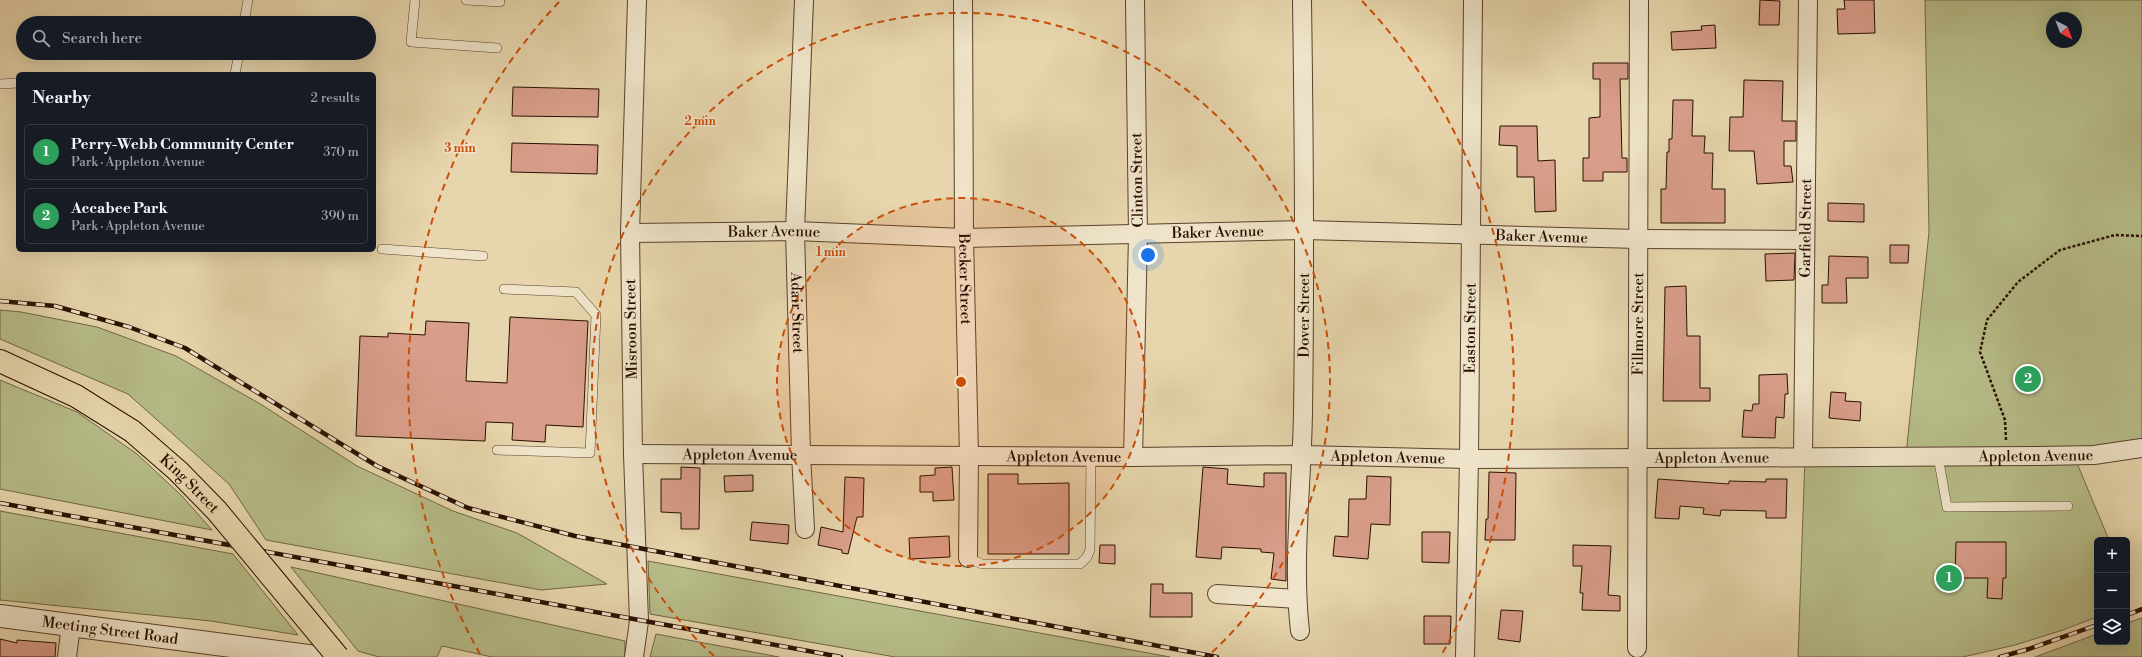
<!DOCTYPE html>
<html lang="en">
<head>
<meta charset="utf-8">
<style>
  :root { --surface:#171b24; --page:#20242c; --text:#f1f3f6; --muted:#9ea1a6; --line:#363941; --accent:#7c3aed }
  body { margin:0; font-family:"Libre Bodoni",serif; background:var(--page); color:var(--text) }
  .controls { position:absolute; right:12px; bottom:12px; display:grid; overflow:hidden; border-radius:6px; box-shadow:0 4px 16px #0002 }
  .controls button { width:36px; height:36px; display:grid; place-items:center; padding:0; border:0; border-bottom:1px solid var(--line); background:var(--surface); color:var(--text); font:20px sans-serif }
  .compass { position:absolute; left:2046px; top:12px; width:36px; height:36px; border-radius:50%; background:var(--surface); box-shadow:0 4px 16px #0002; rotate:138deg }
  .you { position:absolute; left:1148px; top:255px; width:14px; height:14px; margin:-10px; border:3px solid #fff; border-radius:50%; background:#1a73e8; box-shadow:0 0 0 6px #1a73e833 }
  .badge { display:grid; place-items:center; width:26px; height:26px; border-radius:50%; background:var(--accent); color:#fff; font-size:13px; font-weight:700 }
  .pin { position:absolute; translate:-50% -50%; border:2px solid #fff; box-shadow:0 1px 4px #0006 }
  .list { margin:0; padding:0; list-style:none }
  h2 { display:flex; justify-content:space-between; align-items:center; height:52px; margin:0; padding:0 16px; font-size:17px }
  h2 small { font-size:13px; font-weight:400; color:var(--muted) }
  .list li { display:grid; grid-template-columns:26px 1fr auto; gap:12px; align-items:center; box-sizing:border-box; height:56px; margin:0 8px 8px; padding:0 8px; border:1px solid var(--line); border-radius:6px }
  .list b { display:block; font-size:15px; white-space:nowrap }
  .list p { margin:0; font-size:13px; white-space:nowrap; color:var(--muted) }
  .list em { font-size:13px; font-style:normal; color:var(--muted) }
  .icon { flex:none; width:22px; height:22px; fill:none; stroke:currentColor; stroke-width:2; stroke-linecap:round; stroke-linejoin:round }
  .map { position:relative; flex:none; width:2142px; height:657px; overflow:hidden }
  .search { position:absolute; background:var(--surface); box-shadow:0 4px 16px #0002; left:16px; top:16px; width:360px; height:44px; display:flex; align-items:center; gap:10px; box-sizing:border-box; padding:0 14px; border-radius:22px; color:var(--muted); font-size:15px }
  .panel { position:absolute; background:var(--surface); box-shadow:0 4px 16px #0002; left:16px; top:72px; width:360px; height:180px; border-radius:6px }
  .map>svg:first-child { display:block }
</style>
</head>
<body>
<div class="map">
<svg width="2142" height="657" viewBox="0 0 2142 657">
  <rect width="100%" height="100%" fill="#e7d6ad"/>
  <filter id="stains"><feTurbulence type="fractalNoise" baseFrequency=".005" numOctaves="4"/><feColorMatrix values="0 0 0 0 .2 0 0 0 0 .09 0 0 0 0 .02 0 0 0 .5 -.17"/></filter>
  <radialGradient id="worn" r=".72"><stop offset=".6" stop-color="#630" stop-opacity="0"/><stop offset="1" stop-color="#630" stop-opacity=".3"/></radialGradient>
  <!-- green -->
  <g fill="#b7bd89" stroke="#706644" fill-rule="evenodd">
    <path d="M 1925,0 L 2142,0 L 2142,448 L 1906,455 L 1929,232 ZM 2052,18 L 2076,18 L 2076,42 L 2052,42 Z"/>
    <polygon points="0,310 21,312 97,327 176,356 262,405 357,466 453,511 517,533 607,584 541,590 266,540 229,484 128,394 0,339"/>
    <polygon points="0,380 77,412 137,454 181,495 212,530 0,489"/>
    <polygon points="2074,456 2109,540 2097,540 2097,617 2063,630 2015,645 1963,657 1798,657 1805,457"/>
    <polygon points="0,511 233,554 298,635 211,621 0,600"/>
    <polygon points="648,561 1170,657 895,657 650,614"/>
    <polygon points="291,567 625,641 625,657 492,657 442,646 437,657 379,657 358,651"/>
    <polygon points="2142,618 2142,657 2035,657 2097,634 2097,642 2127,642 2127,623"/>
    <polygon points="656,634 779,657 650,657"/>
  </g>
  <!-- building -->
  <g fill="#d99e8a" stroke="#290f00">
    <polygon points="1760,0 1780,1 1779,25 1759,25"/>
    <polygon points="1844,0 1874,0 1875,33 1838,34 1837,9 1845,9"/>
    <polygon points="1715,25 1716,48 1672,50 1671,32 1702,30 1701,26"/>
    <polygon points="1593,63 1628,63 1628,79 1620,79 1622,158 1627,158 1627,172 1603,172 1603,181 1583,181 1583,158 1589,158 1589,118 1600,117 1600,79 1593,79"/>
    <polygon points="1744,80 1783,81 1782,121 1796,121 1796,141 1784,141 1784,166 1791,166 1793,182 1757,184 1754,151 1729,151 1730,117 1743,117"/>
    <polygon points="513,87 599,89 598,117 512,116"/>
    <polygon points="1673,100 1693,100 1692,136 1705,136 1704,153 1713,153 1712,189 1725,189 1725,223 1661,223 1661,189 1666,189 1667,152 1669,152 1669,139 1672,139"/>
    <polygon points="1500,126 1537,126 1538,161 1555,160 1556,211 1535,212 1534,177 1517,177 1517,146 1499,145"/>
    <polygon points="512,143 598,145 597,174 511,172"/>
    <polygon points="1828,203 1864,204 1864,222 1828,221"/>
    <polygon points="1890,245 1909,245 1908,263 1890,263"/>
    <polygon points="1795,253 1794,280 1766,281 1765,254"/>
    <polygon points="1829,256 1868,257 1868,278 1846,278 1847,303 1822,303 1822,285 1828,285"/>
    <polygon points="1686,286 1687,336 1700,336 1700,388 1710,388 1710,401 1663,401 1665,287"/>
    <polygon points="510,317 588,321 583,427 546,425 545,442 512,440 513,423 486,422 485,441 356,436 360,336 388,337 388,333 425,335 426,321 469,323 466,381 507,383"/>
    <polygon points="1787,374 1788,394 1785,394 1784,418 1776,417 1775,438 1742,437 1744,410 1752,411 1753,404 1759,404 1759,375"/>
    <polygon points="1831,392 1846,393 1845,401 1861,402 1860,421 1829,418"/>
    <polygon points="681,467 700,468 699,529 681,529 681,513 661,512 661,479 681,479"/>
    <polygon points="952,467 954,500 933,501 933,492 920,492 920,476 935,475 935,468"/>
    <polygon points="1203,467 1228,469 1227,484 1264,487 1264,473 1286,473 1286,581 1271,579 1274,553 1261,552 1261,549 1222,547 1221,559 1196,557"/>
    <polygon points="1489,472 1516,473 1515,540 1485,540 1486,519 1488,519"/>
    <polygon points="988,474 1018,474 1018,484 1069,483 1069,554 988,554"/>
    <polygon points="753,475 753,491 725,492 724,476"/>
    <polygon points="1367,476 1391,477 1390,525 1371,524 1368,559 1333,556 1335,536 1348,537 1349,499 1366,499"/>
    <polygon points="845,477 864,478 863,517 857,517 848,554 842,553 842,550 818,545 821,527 843,532"/>
    <polygon points="1658,479 1729,484 1729,481 1766,482 1766,479 1787,479 1786,518 1766,518 1766,511 1721,510 1720,516 1703,514 1704,508 1680,506 1679,519 1655,518"/>
    <polygon points="752,522 789,525 788,544 750,540"/>
    <polygon points="1422,532 1450,532 1449,563 1422,562"/>
    <polygon points="949,536 950,557 910,559 909,538"/>
    <polygon points="1956,542 2006,542 2006,578 2003,578 2002,599 1987,598 1988,578 1955,578"/>
    <polygon points="1100,545 1115,545 1115,564 1099,563"/>
    <polygon points="1573,545 1611,546 1608,595 1620,596 1620,611 1582,610 1583,593 1580,593 1582,566 1573,566"/>
    <polygon points="1151,584 1163,584 1163,593 1192,593 1192,617 1150,617"/>
    <polygon points="1501,610 1523,611 1520,642 1498,639"/>
    <polygon points="1424,616 1451,616 1450,644 1424,644"/>
    <polygon points="0,639 17,643 17,640 56,643 55,657 0,657"/>
  </g>
  <g fill="none" stroke-linecap="round" stroke-linejoin="round">
    <defs>
      <g id="service">
        <polyline points="415,0 411,42 497,48"/>
        <polyline points="466,0 500,2"/>
        <polyline points="244,23 248,0"/>
        <polyline points="235,74 239,53"/>
        <polyline points="0,84 18,83"/>
        <polyline points="382,249 483,256"/>
        <polyline points="497,450 590,453 596,315 576,292 504,289"/>
        <polyline points="1938,456 1947,507 2068,506"/>
        <polyline points="968,558 982,564 1080,564 1087,557 1090,550 1091,456"/>
      </g>
      <g id="minor">
        <path id="s1" d="M 804,0 L 795,231 L 801,454 L 805,529"/>
        <path id="s2" d="M 963,0 L 964,238 L 969,456 L 968,558"/>
        <path id="s3" d="M 630,233 L 795,231 L 964,238 L 1305,230 L 1639,239 L 1805,240"/>
        <path id="s4" d="M 633,454 L 1133,457 L 1302,455 L 1469,459 L 2040,456 L 2094,455 L 2142,448"/>
        <path id="s5" d="M 1803,456 L 1808,0"/>
        <polyline points="1133,457 1138,235 1135,0"/>
        <polyline points="1217,594 1297,599"/>
        <path id="s6" d="M 1300,631 C 1292,561 1302,484 1303,412 C 1305,275 1304,138 1302,0"/>
        <path id="s7" d="M 1637,648 L 1639,0"/>
        <polyline points="67,657 71,625"/>
        <polyline points="634,657 639,621 633,454 630,233 637,0"/>
        <path id="s8" d="M 1465,657 L 1469,459 L 1473,0"/>
      </g>
      <g id="tertiary">
        <path id="s9" d="M 0,616 L 316,657"/>
      </g>
      <polyline id="primary" points="0,361 76,396 132,431"/>
    </defs>
    <!-- service casing -->
    <use href="#service" stroke="#58412b" stroke-width="10"/>
    <!-- minor casing -->
    <use href="#minor" stroke="#58412b" stroke-width="20"/>
    <!-- tertiary casing -->
    <use href="#tertiary" stroke="#58412b" stroke-width="24"/>
    <!-- primary casing -->
    <use href="#primary" stroke="#290f00" stroke-width="24"/>
    <!-- path -->
    <polyline stroke="#290f00" stroke-width="2.5" stroke-dasharray="3 2" stroke-linecap="butt" points="2006,440 2005,420 1980,352 1987,320 2018,282 2060,250 2115,235 2142,236"/>
    <!-- service -->
    <use href="#service" stroke="#efe4ca" stroke-width="9"/>
    <!-- minor -->
    <use href="#minor" stroke="#efe4ca" stroke-width="18"/>
    <!-- tertiary -->
    <use href="#tertiary" stroke="#efe4ca" stroke-width="22"/>
    <!-- primary -->
    <use href="#primary" stroke="#e7d6ad" stroke-width="22"/>
    <defs>
      <g id="rail">
        <polyline points="0,301 55,306 129,327 185,348 377,466 468,508 575,536 1217,657"/>
        <polyline points="0,503 841,657"/>
        <polyline points="2127,615 2142,609"/>
        <polyline points="2000,657 2029,649 2097,625"/>
      </g>
    </defs>
    <!-- rail casing -->
    <use href="#rail" stroke="#290f00" stroke-width="4.5"/>
    <!-- rail -->
    <use href="#rail" stroke="#efe4ca" stroke-width="3" stroke-dasharray="9" stroke-linecap="butt"/>
    <defs>
      <g id="primary-bridge">
        <path id="s10" d="M 132,431 L 178,471 L 217,511 L 338,657"/>
      </g>
    </defs>
    <!-- primary-bridge casing -->
    <use href="#primary-bridge" stroke="#290f00" stroke-width="24" stroke-linecap="butt"/>
    <!-- primary-bridge -->
    <use href="#primary-bridge" stroke="#e7d6ad" stroke-width="22"/>
  </g>
  <!-- distance rings -->
  <circle cx="961" cy="382" r="184" fill="#cb4e0a" fill-opacity=".12"/>
  <g fill="none" stroke="#cb4e0a" stroke-width="2" stroke-dasharray="7 5">
    <circle cx="961" cy="382" r="184"/>
    <path d="M714 656A369 369 0 1 1 1208 656"/>
    <path d="M480 654A553 553 0 0 1 560 1M1362 1A553 553 0 0 1 1442 654"/>
  </g>
  <g text-anchor="middle" stroke-width="3" stroke-linejoin="round" paint-order="stroke">
    <!-- street labels -->
    <g font-size="15" fill="#290f00" stroke="#efe4ca">
      <text transform="translate(1137 180) rotate(-91)" y="5">Clinton Street</text>
      <text dy="5" stroke="none"><textPath href="#s5" startOffset="228">Garfield Street</textPath></text>
      <text dy="5" stroke="none"><textPath href="#s3" startOffset="144">Baker Avenue</textPath></text>
      <text dy="5" stroke="none"><textPath href="#s3" startOffset="588">Baker Avenue</textPath></text>
      <text dy="5" stroke="none"><textPath href="#s3" startOffset="912">Baker Avenue</textPath></text>
      <text dy="5" stroke="none"><textPath href="#s2" startOffset="279">Becker Street</textPath></text>
      <text dy="5" stroke="none"><textPath href="#s1" startOffset="313">Adair Street</textPath></text>
      <text dy="5" stroke="none"><textPath href="#s6" startOffset="316">Dover Street</textPath></text>
      <text dy="5" stroke="none"><textPath href="#s7" startOffset="324">Fillmore Street</textPath></text>
      <text transform="translate(631 329) rotate(-91)" y="5">Misroon Street</text>
      <text dy="5" stroke="none"><textPath href="#s8" startOffset="329">Easton Street</textPath></text>
      <text dy="5" stroke="none"><textPath href="#s4" startOffset="107">Appleton Avenue</textPath></text>
      <text dy="5" stroke="none"><textPath href="#s4" startOffset="1403">Appleton Avenue</textPath></text>
      <text dy="5" stroke="none"><textPath href="#s4" startOffset="431">Appleton Avenue</textPath></text>
      <text dy="5" stroke="none"><textPath href="#s4" startOffset="755">Appleton Avenue</textPath></text>
      <text dy="5" stroke="none"><textPath href="#s4" startOffset="1079">Appleton Avenue</textPath></text>
      <text dy="5" stroke="none"><textPath href="#s10" startOffset="78">King Street</textPath></text>
      <text dy="5" stroke="none"><textPath href="#s9" startOffset="111">Meeting Street Road</textPath></text>
    </g>
  </g>
  <circle cx="961" cy="382" r="6" fill="#cb4e0a" stroke="#efe4ca" stroke-width="2"/>
  <g font-size="12" text-anchor="middle" font-weight="bold" fill="#cb4e0a" stroke="#efe4ca" stroke-width="3" stroke-linejoin="round" paint-order="stroke">
    <text x="700" y="125">2 min</text>
    <text x="460" y="152">3 min</text>
    <text x="831" y="256">1 min</text>
  </g>
  <rect width="100%" height="100%" filter="url(#stains)"/>
  <rect width="100%" height="100%" fill="url(#worn)"/>
</svg>
<div class="controls">
<button>+</button>
<button>−</button>
<button><svg class="icon" aria-label="layers" viewBox="0 0 24 24"><path d="M12 4l9 5-9 5-9-5zM3 14l9 5 9-5"/></svg></button>
</div>
<svg class="compass" viewBox="-18 -18 36 36"><path d="M0-13l5 13h-10z" fill="#e53935"/><path d="M0 13l5-13h-10z" fill="#9ea1a6"/></svg>
<div class="you"></div>
<div class="pin badge" style="left:1949px;top:578px;background:#2e9e5b">1</div>
<div class="pin badge" style="left:2028px;top:379px;background:#2e9e5b">2</div>
<div class="search"><svg class="icon" aria-label="search" viewBox="0 0 24 24"><circle cx="10" cy="10" r="6"/><path d="M15 15l6 6"/></svg>Search here</div>
<section class="panel">
<h2>Nearby<small>2 results</small></h2>
<ul class="list">
<li><span class="badge" style="background:#2e9e5b">1</span><div><b>Perry-Webb Community Center</b><p>Park · Appleton Avenue</p></div><em>370 m</em></li>
<li><span class="badge" style="background:#2e9e5b">2</span><div><b>Accabee Park</b><p>Park · Appleton Avenue</p></div><em>390 m</em></li>
</ul>
</section>
</div>
</body>
</html>
